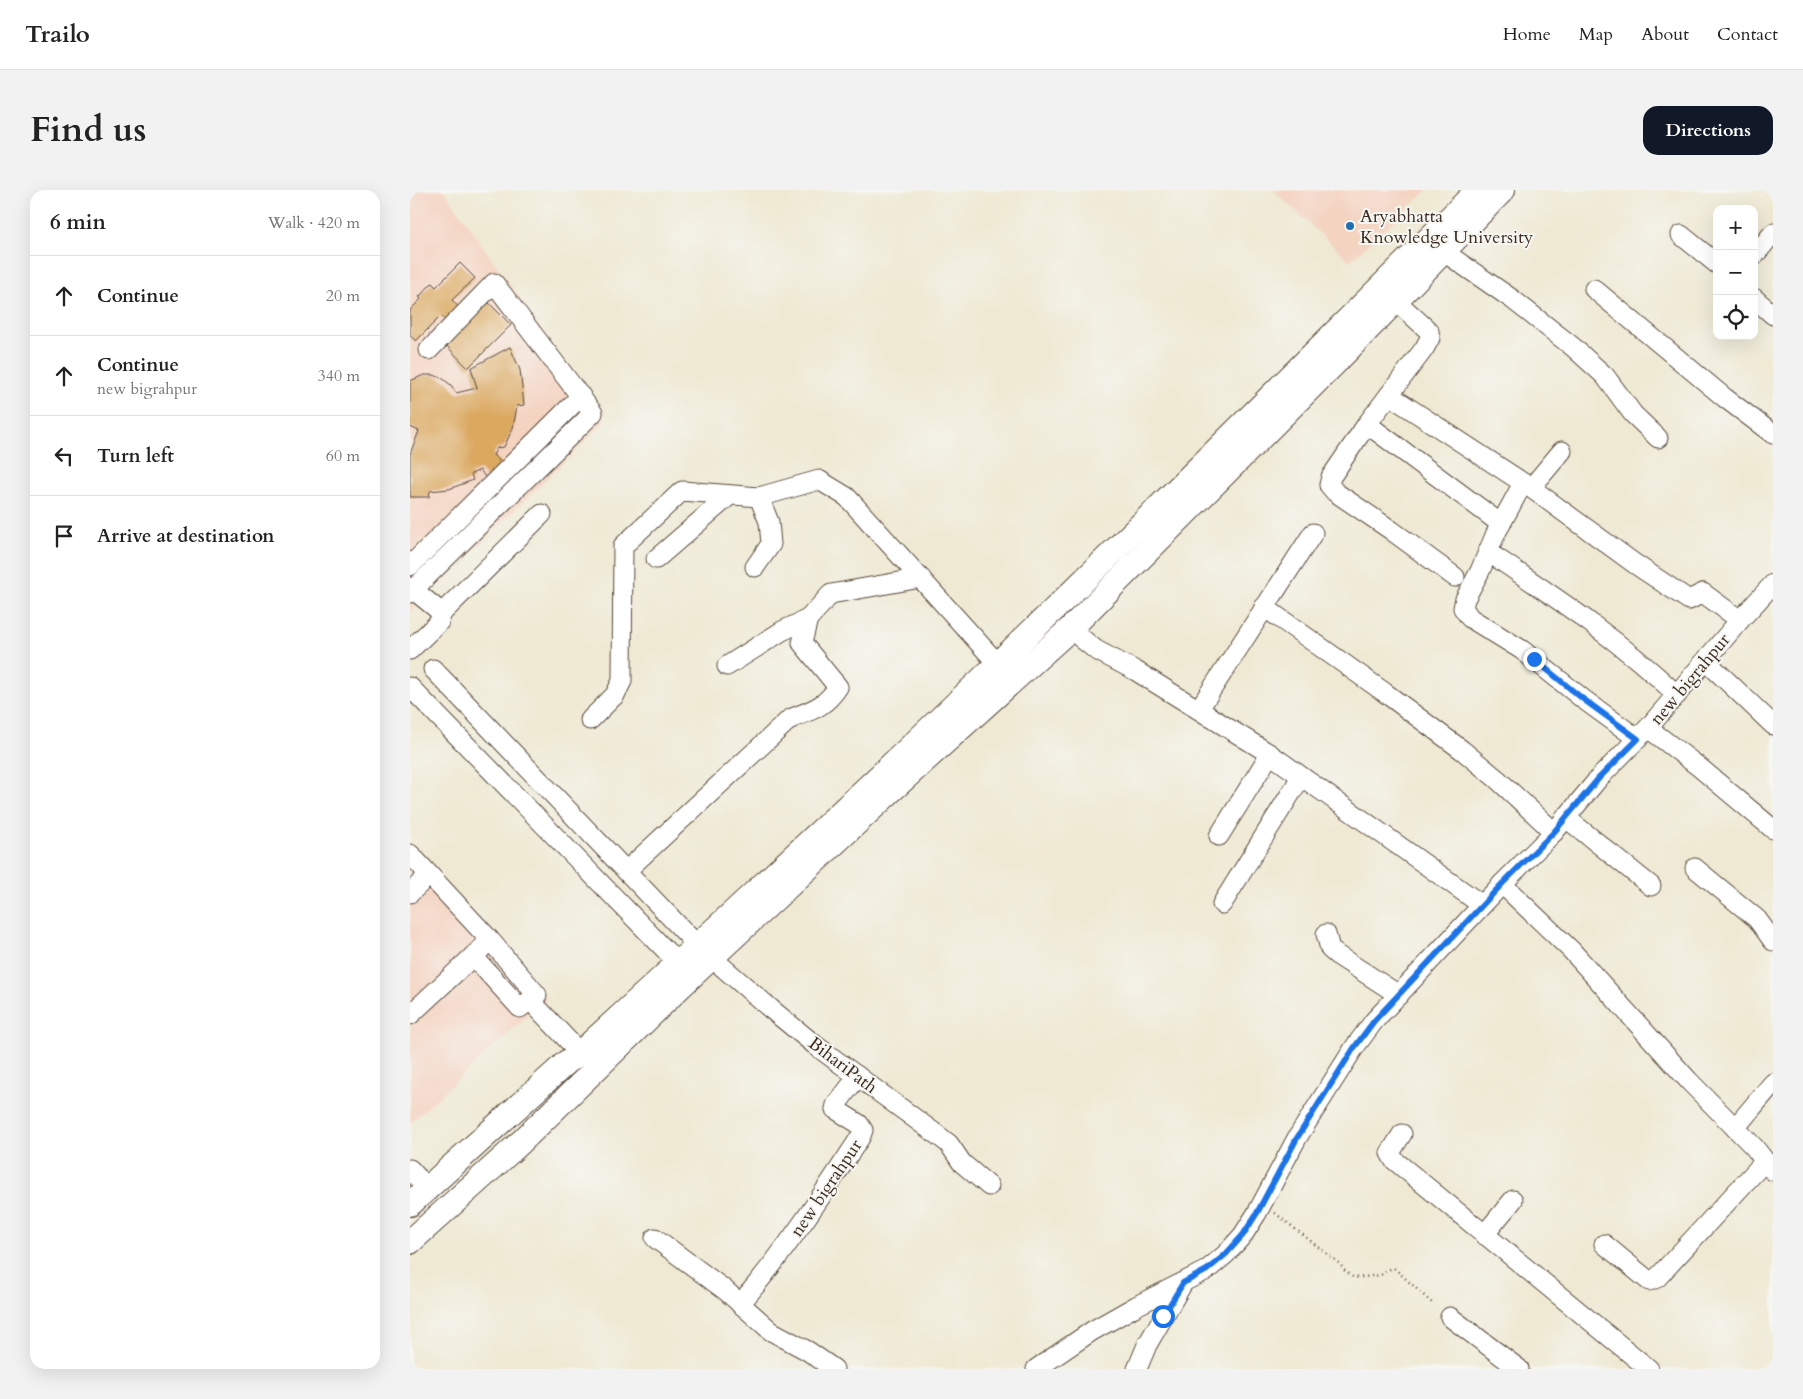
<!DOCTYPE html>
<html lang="en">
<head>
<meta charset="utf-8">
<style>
  :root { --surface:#fff; --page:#f2f2f2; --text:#222; --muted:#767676; --line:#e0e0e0; --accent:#111827 }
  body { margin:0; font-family:Cardo,serif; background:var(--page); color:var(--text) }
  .controls { position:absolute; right:15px; top:15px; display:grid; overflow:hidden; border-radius:10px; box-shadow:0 5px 20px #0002 }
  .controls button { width:45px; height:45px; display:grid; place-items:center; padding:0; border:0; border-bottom:1px solid var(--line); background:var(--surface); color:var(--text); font:25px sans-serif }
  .stop { position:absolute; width:15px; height:15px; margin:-11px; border:4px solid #1a73e8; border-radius:50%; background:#fff }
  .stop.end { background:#1a73e8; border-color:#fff; box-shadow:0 1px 5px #0008 }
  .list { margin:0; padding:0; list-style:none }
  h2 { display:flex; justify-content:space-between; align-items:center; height:65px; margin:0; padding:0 20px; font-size:21px }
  h2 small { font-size:16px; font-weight:400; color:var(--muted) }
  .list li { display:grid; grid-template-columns:32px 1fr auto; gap:15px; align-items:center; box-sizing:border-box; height:80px; padding:0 20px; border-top:1px solid var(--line) }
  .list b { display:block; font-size:19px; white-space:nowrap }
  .list p { margin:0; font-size:16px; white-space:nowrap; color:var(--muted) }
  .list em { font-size:16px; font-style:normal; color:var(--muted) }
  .icon { flex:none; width:28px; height:28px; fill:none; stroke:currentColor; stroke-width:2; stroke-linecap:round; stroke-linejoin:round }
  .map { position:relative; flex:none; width:1363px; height:1179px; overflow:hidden; border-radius:15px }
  header { display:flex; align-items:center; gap:30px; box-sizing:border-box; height:70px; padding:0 25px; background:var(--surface); border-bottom:1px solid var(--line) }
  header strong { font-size:24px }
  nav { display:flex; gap:28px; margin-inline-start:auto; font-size:18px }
  .intro { display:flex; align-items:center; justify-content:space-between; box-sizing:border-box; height:120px; padding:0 30px }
  h1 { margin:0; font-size:35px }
  .button { padding:12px 22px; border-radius:15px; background:var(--accent); color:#fff; font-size:18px; font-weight:700 }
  main { display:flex; gap:30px; padding:0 30px }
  aside { flex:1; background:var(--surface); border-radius:15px; box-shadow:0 5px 20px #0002 }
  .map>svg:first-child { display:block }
</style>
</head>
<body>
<header>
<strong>Trailo</strong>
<nav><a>Home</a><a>Map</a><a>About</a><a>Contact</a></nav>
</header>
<div class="intro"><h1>Find us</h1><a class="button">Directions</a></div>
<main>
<aside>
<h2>6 min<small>Walk · 420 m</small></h2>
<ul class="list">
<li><svg class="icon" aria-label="ahead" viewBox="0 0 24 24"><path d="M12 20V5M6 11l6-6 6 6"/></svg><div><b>Continue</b></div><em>20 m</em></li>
<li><svg class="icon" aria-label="ahead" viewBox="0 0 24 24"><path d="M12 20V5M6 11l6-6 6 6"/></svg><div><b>Continue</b><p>new bigrahpur</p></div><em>340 m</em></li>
<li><svg class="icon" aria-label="left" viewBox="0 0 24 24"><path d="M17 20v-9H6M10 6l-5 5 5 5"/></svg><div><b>Turn left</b></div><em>60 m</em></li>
<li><svg class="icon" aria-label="arrive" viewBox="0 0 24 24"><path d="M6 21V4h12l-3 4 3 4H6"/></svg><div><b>Arrive at destination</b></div></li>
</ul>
</aside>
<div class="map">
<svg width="1363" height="1179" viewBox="0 0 1363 1179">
  <rect width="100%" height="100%" fill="#f6f6f2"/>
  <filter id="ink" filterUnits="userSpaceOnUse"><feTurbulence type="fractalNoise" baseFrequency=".02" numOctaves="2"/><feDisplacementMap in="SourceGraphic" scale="10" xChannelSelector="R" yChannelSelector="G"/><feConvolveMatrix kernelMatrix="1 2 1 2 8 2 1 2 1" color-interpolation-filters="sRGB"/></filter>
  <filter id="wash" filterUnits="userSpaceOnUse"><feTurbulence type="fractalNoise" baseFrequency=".0096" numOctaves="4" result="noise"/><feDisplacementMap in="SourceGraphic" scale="20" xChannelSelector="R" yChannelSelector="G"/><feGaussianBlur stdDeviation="1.12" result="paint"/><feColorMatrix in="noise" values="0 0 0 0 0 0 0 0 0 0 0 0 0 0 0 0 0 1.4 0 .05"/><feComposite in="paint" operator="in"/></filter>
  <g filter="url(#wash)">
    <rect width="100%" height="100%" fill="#efe9d3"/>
    <!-- built -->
    <g fill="#f4d3c1">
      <polygon points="0,0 34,0 195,232 0,422"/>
      <polygon points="863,0 1018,0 940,71"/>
      <polygon points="0,657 137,808 0,933"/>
    </g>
    <g id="blocks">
      <!-- building -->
      <g fill="#dba861">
        <polygon points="50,73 65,88 42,110 53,122 40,135 31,126 6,151 0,146 0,120 11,109 9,107 22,93 26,97"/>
        <polygon points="73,107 101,135 58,178 31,150"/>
        <polygon points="100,157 110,180 114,215 107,216 103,238 94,257 87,258 83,265 95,276 79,292 70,280 61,284 63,290 39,299 20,301 19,307 0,307 0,264 9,241 0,237 0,191 14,185 24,185 33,189 41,195 46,203 67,198 61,178"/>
      </g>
    </g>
  </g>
  <g filter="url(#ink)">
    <use href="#blocks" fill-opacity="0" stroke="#564739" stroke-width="1"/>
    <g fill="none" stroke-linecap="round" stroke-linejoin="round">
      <defs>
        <g id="minor">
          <polyline points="1271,45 1307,74"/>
          <polyline points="1024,53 1034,62 1102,109 1163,157 1195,186 1223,224 1248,248"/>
          <polyline points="1344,66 1363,43"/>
          <polyline points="1184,99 1315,208 1363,244"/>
          <polyline points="1344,108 1363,125"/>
          <polyline points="986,111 1019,141 1020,148 1014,159 957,234 921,287 919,295 925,302 981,340 1045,387"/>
          <polyline points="979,205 1121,298 1225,374 1279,410 1293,403 1330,430"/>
          <polyline points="957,234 1091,334"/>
          <polyline points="1113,293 1086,343 1070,381 1055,409 1053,418 1060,428 1112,460 1173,509 1228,549"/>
          <polyline points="1121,298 1152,261"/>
          <path d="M 1078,362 C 1143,406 1210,450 1267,505"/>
          <polyline points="246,369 320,305"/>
          <polyline points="0,376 171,206"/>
          <polyline points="345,377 361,354 359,332 349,307"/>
          <polyline points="0,397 32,423 29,432 0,460"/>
          <polyline points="0,403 183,223 84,93 19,160"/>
          <polyline points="854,417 974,502 1052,560 1087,589 1144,642"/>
          <polyline points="32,423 132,324"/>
          <polyline points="660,439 686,460 726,481 860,564 1072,715"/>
          <polyline points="1296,471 1363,535"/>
          <polyline points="317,476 372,441 398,429 421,404 511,388"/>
          <polyline points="23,479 287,755 361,819 405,855 530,947 539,954 552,973 579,996"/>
          <polyline points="0,497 268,773"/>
          <polyline points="789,519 903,343"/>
          <polyline points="180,530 205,505 212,491 213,356 272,301 349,307 409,290 437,307 596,483"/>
          <polyline points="1238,538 1289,577 1363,639"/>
          <polyline points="1155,627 1241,696"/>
          <polyline points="809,646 860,564"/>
          <polyline points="0,664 80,750 127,805 110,818 63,766"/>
          <polyline points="1285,678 1347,729 1363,751"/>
          <path d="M 216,681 L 380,529 C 402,520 415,517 428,497 L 392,453 L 398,429"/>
          <polyline points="1092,694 1161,760 1279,891 1344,957 1363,981"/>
          <polyline points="0,703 19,685"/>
          <polyline points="812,714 891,587"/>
          <polyline points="916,744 920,759 927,765 989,805"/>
          <polyline points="120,810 170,863"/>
          <polyline points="0,825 72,758"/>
          <polyline points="1325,938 1363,893"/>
          <polyline points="992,944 980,963 984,970 1239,1179"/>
          <polyline points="0,979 17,998"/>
          <polyline points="1074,1045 1103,1010"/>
          <polyline points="245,1048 315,1100 361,1141 398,1161 424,1179"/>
          <polyline points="1194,1054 1239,1091 1247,1088 1355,971"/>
          <path d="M 330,1114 C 375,1062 413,1004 451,946 L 453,940 L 449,934 L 425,919 L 426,915 L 448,886"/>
          <polyline points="1040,1127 1109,1179"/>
          <polyline points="626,1179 682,1141 726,1116 797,1080 816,1064 833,1045 847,1023 887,948 944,858 964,831 1092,694 1144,642 1189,588 1238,538 1330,430 1363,394"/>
          <polyline points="727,1179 737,1155 773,1093"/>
        </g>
        <g id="major">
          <path d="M 0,1014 L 157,872 L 170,863 C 336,711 502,558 663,401 C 799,269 933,134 1068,0"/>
          <polyline points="0,1052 111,952 270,797 482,600 660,439 924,174 1093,0"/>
        </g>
      </defs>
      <!-- minor casing -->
      <use href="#minor" stroke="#564739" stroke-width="21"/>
      <!-- major casing -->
      <use href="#major" stroke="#564739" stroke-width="26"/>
      <!-- path -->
      <polyline stroke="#564739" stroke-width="2.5" stroke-dasharray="1 4" stroke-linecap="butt" points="865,1023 930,1074 934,1080 944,1088 971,1085 977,1080 984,1078 1022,1113"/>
      <!-- minor -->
      <use href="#minor" stroke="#fff" stroke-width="19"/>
      <!-- major -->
      <use href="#major" stroke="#fff" stroke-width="24"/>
    </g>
  </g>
  <g fill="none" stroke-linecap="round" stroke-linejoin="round" filter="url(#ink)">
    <!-- route -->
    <polyline stroke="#1a73e8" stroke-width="6" points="753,1126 773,1093 797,1080 816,1064 833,1045 847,1023 887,948 944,858 964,831 1092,694 1144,642 1189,588 1228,549 1173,509 1124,469"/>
  </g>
  <!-- markers -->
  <circle fill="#1f6fb2" stroke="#f6f6f2" stroke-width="2" cx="940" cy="36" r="5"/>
  <g text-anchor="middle" stroke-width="4" stroke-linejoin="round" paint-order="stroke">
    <!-- poi labels -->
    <g font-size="18" fill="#3b2a1e" stroke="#f6f6f2" text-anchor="start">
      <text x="950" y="32">Aryabhatta<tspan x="950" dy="21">Knowledge University</tspan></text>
    </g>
    <!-- street labels -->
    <g font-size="18" fill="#3b2a1e" stroke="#f6f6f2">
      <text transform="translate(1280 489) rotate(-50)" y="6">new bigrahpur</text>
      <text transform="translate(433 875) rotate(37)" y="6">BihariPath</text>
      <text transform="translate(416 998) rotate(-56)" y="6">new bigrahpur</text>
    </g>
  </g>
</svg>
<div class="controls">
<button>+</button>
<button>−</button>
<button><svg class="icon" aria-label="locate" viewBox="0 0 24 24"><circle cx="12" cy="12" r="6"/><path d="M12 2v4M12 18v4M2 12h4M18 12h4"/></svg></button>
</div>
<div class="stop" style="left:753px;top:1126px"></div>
<div class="stop end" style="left:1124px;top:469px"></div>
</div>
</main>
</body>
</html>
